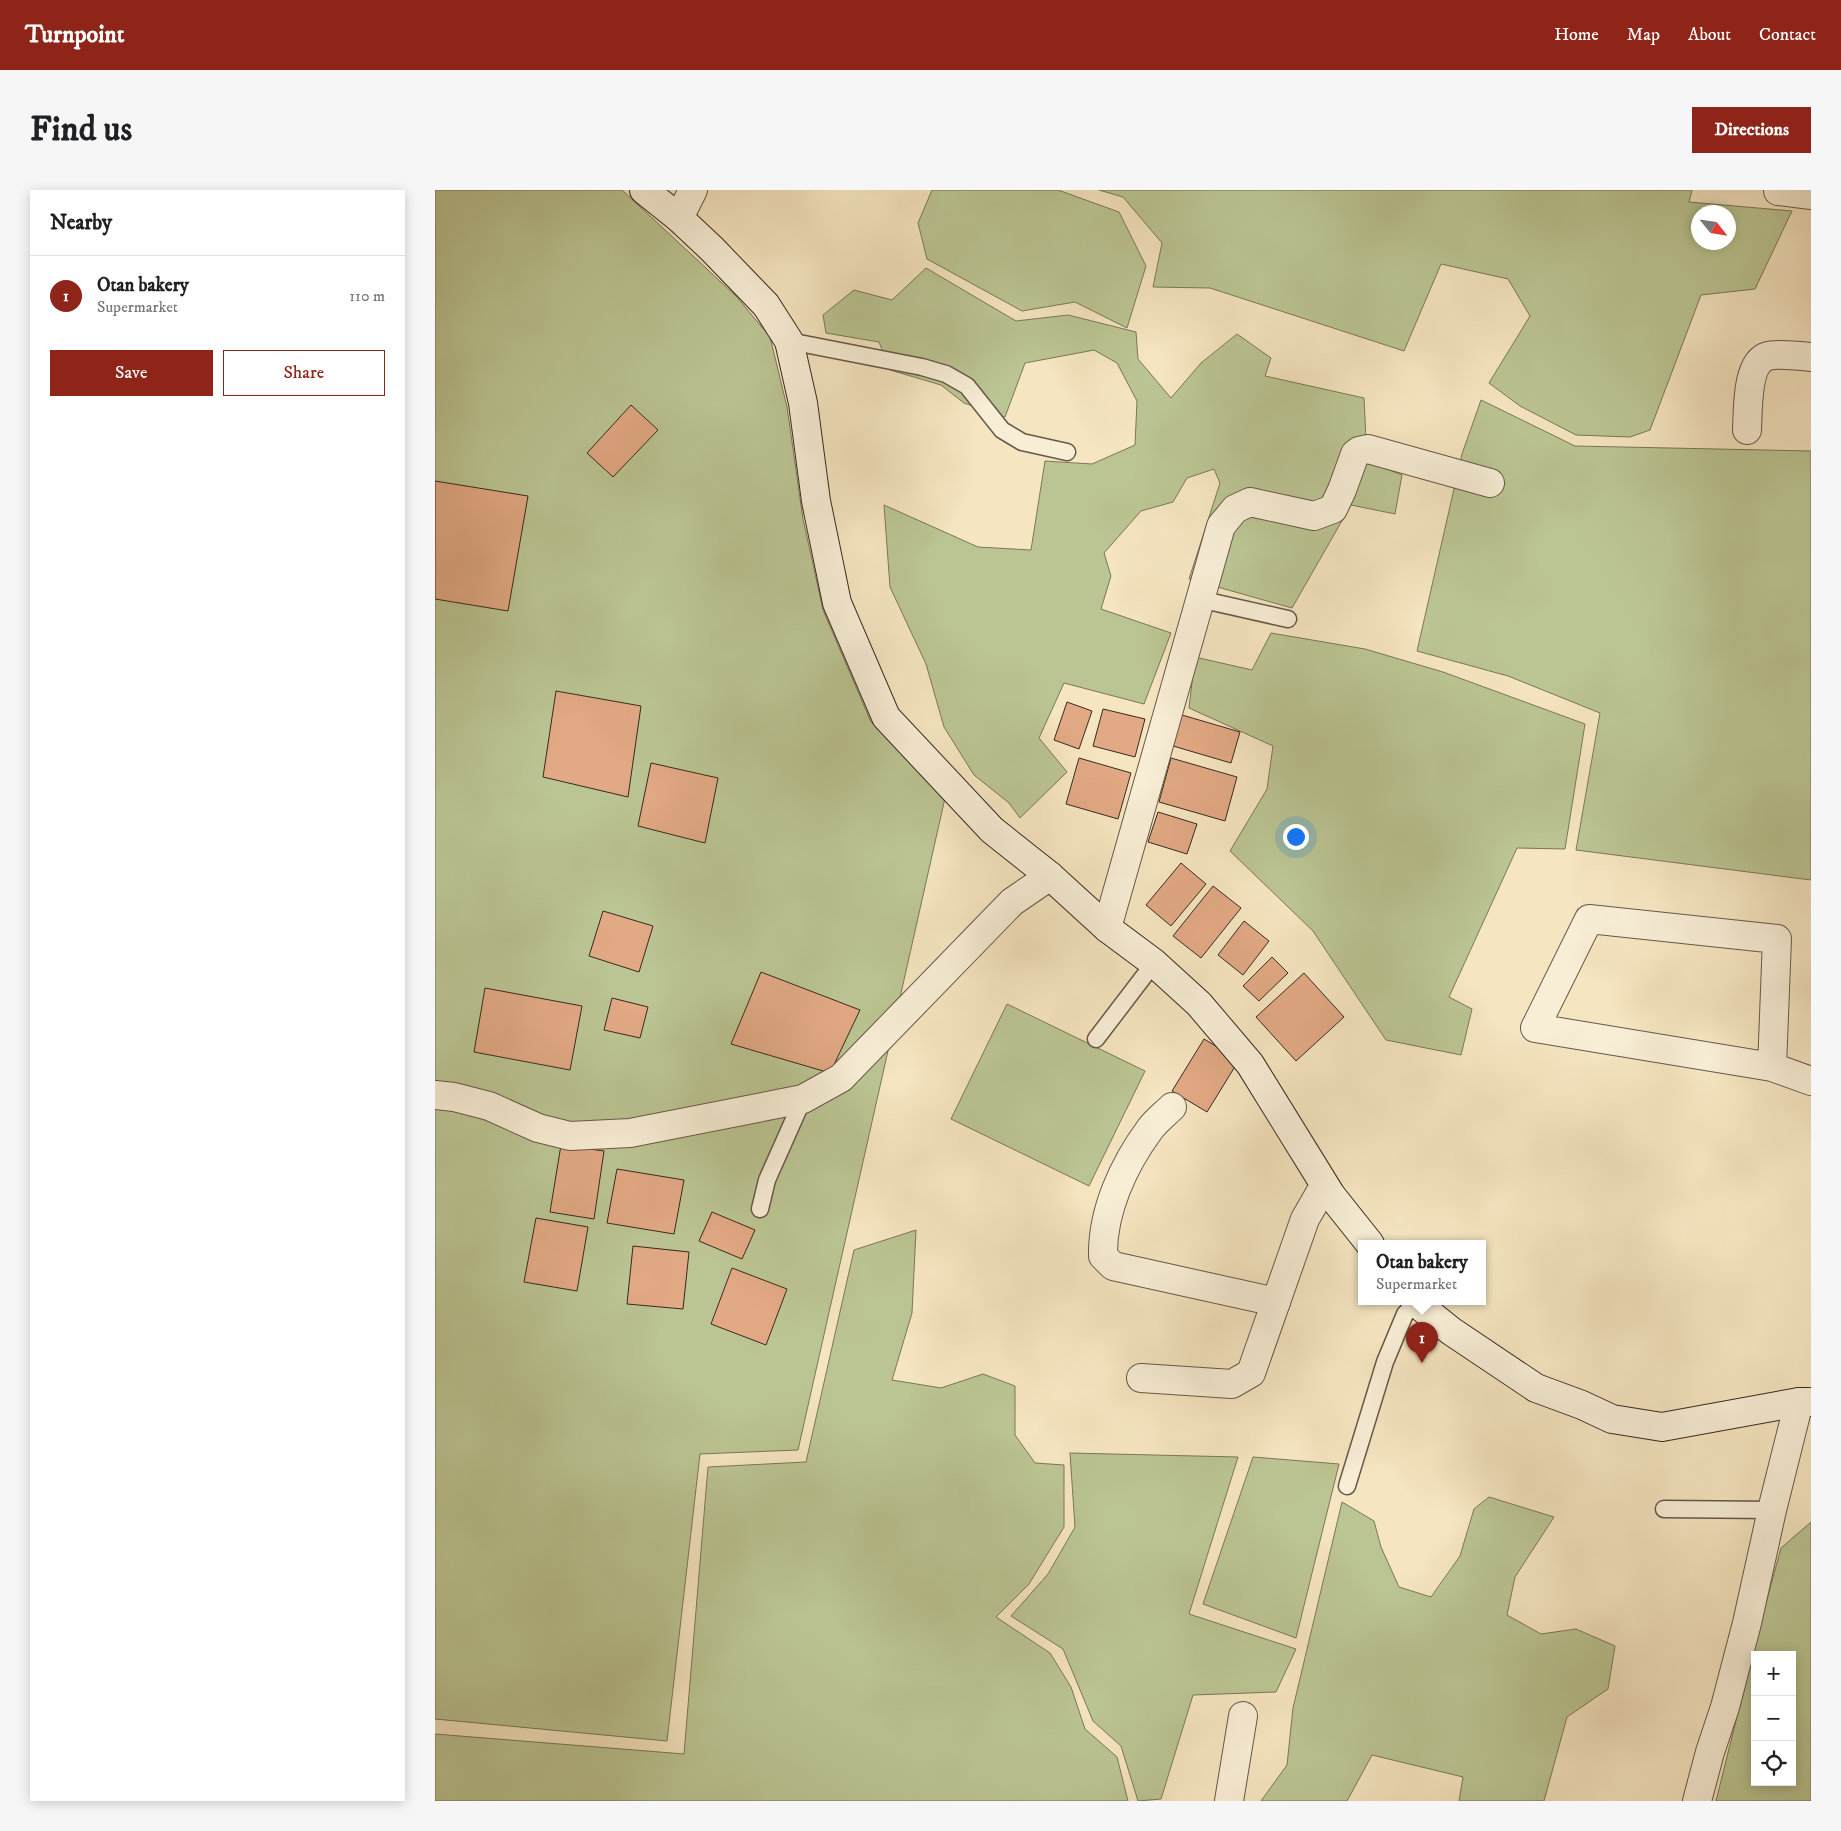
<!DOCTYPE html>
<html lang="en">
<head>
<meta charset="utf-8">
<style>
  :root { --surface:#fff; --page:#f6f6f6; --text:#202124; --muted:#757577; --line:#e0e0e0; --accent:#8f2418 }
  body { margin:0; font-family:"IM FELL DW Pica",serif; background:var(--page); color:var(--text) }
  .controls { position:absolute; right:15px; bottom:15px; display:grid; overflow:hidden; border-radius:0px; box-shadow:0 2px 12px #0003 }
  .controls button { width:45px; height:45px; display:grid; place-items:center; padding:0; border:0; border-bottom:1px solid var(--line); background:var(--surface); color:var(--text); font:25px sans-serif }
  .compass { position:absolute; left:1256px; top:15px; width:45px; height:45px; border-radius:50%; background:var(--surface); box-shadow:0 2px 12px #0003; rotate:120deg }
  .you { position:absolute; left:860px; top:646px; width:18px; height:18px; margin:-12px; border:4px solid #fff; border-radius:50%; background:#1a73e8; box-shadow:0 0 0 8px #1a73e833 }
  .badge { display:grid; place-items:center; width:32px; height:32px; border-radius:50%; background:var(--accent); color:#fff; font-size:16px; font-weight:700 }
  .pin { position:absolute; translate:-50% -41px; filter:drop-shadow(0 1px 2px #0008) }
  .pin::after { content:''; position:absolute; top:26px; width:18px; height:15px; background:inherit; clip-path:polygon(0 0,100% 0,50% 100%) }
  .popup { position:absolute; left:923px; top:1050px; width:128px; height:65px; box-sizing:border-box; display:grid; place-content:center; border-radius:0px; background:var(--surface); filter:drop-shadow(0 1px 4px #0005); font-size:16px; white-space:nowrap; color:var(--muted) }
  .popup b { font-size:19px; color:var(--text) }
  .popup::after { content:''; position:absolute; left:50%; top:100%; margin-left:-10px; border:10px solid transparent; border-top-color:var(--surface) }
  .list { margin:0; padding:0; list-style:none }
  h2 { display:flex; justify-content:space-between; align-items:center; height:65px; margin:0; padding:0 20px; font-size:21px }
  h2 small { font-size:16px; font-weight:400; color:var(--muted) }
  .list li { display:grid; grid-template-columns:32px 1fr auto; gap:15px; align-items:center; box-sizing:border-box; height:80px; padding:0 20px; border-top:1px solid var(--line) }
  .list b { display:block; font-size:19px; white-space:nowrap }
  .list p { margin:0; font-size:16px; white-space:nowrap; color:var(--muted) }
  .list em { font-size:16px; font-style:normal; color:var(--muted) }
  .actions { display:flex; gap:10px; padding:15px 20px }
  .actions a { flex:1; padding:11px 0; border:1px solid var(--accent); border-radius:0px; text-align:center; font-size:18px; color:var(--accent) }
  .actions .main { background:var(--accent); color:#fff }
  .icon { flex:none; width:28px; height:28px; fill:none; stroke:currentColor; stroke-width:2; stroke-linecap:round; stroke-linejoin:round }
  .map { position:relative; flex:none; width:1376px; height:1611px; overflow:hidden; border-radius:0px }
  header { display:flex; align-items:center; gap:30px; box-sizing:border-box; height:70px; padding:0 25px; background:var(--accent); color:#fff }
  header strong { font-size:24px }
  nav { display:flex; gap:28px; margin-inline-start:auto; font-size:18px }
  .intro { display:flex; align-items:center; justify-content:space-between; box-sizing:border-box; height:120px; padding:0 30px }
  h1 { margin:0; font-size:35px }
  .button { padding:12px 22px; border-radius:0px; background:var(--accent); color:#fff; font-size:18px; font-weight:700 }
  main { display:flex; gap:30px; padding:0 30px }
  aside { flex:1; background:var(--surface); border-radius:0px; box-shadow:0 2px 12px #0003 }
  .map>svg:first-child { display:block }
</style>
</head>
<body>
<header>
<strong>Turnpoint</strong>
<nav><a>Home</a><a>Map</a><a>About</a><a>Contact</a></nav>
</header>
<div class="intro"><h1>Find us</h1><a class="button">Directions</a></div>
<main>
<aside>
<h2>Nearby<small></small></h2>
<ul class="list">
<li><span class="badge">1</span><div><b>Otan bakery</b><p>Supermarket</p></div><em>110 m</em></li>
</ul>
<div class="actions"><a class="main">Save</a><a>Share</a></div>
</aside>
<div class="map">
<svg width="1376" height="1611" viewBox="0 0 1376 1611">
  <rect width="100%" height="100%" fill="#f5e5c0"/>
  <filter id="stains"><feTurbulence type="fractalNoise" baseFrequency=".004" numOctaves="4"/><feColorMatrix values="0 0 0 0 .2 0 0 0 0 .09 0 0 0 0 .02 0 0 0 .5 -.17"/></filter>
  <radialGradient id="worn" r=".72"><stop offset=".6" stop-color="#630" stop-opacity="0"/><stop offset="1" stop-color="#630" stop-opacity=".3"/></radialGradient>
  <!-- green -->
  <g fill="#bbc593" stroke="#7a775a" fill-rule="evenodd">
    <polygon points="0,0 187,0 301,106 335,147 352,217 368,329 388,420 436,532 510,608 363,1260 265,1264 232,1551 0,1529"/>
    <polygon points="497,0 623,0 684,22 711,76 692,138 640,112 587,121 492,69 483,33"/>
    <path d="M 664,0 L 1257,0 L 1254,12 L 1357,21 L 1320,99 L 1266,105 L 1215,240 L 1195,247 L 1141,245 L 1085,216 L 1054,193 L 1095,126 L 1073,89 L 1006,74 L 969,161 L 775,98 L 718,97 L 727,53 L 688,7 ZM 1264,22 L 1294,22 L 1294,52 L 1264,52 Z"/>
    <polygon points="491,78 581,131 633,125 701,142 703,169 736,208 766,173 802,144 836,168 830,186 929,208 932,271 967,285 960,324 916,315 857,418 754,389 785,293 779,279 752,288 738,312 706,321 669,363 676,386 666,419 736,443 709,514 629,493 604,548 632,582 585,628 574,613 539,585 509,537 491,474 455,397 449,315 543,357 596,360 610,271 657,274 700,255 702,211 682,173 659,160 590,173 570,227 529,213 506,195 455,180 444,152 391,143 388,125 419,100 457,110"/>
    <polygon points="1046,210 1140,256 1376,261 1376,690 1141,660 1165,523 1073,486 982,461 1027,264"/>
    <polygon points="836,443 930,459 1008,482 1150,534 1130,659 1082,658 1014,807 1037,819 1026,865 951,850 878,741 795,661 832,599 838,556 754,518 760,467 817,480"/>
    <polygon points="572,814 710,881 654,996 516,929"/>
    <polygon points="481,1040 477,1123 457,1190 506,1198 548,1184 580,1196 580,1245 600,1273 629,1275 629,1337 594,1394 561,1427 615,1463 636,1497 650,1539 682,1567 693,1611 0,1611 0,1544 249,1564 273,1277 371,1272 419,1060"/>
    <polygon points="635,1263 803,1267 754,1424 861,1459 841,1502 758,1505 726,1609 703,1611 686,1556 658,1531 628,1459 576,1426 613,1384 640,1337"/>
    <polygon points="818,1267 904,1274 861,1448 768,1414"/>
    <polygon points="1054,1307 1119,1327 1080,1387 1072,1425 1106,1444 1141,1439 1180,1456 1173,1499 1132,1527 1109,1611 1024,1611 1028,1587 937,1565 912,1611 826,1611 852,1575 858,1518 907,1312 939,1331 946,1357 964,1397 996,1407 1025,1366 1039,1319"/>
    <path d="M 1376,1332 L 1376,1611 L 1281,1611 L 1323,1442 L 1346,1358 ZM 1320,1465 L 1357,1465 L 1357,1592 L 1320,1592 Z"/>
  </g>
  <!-- building -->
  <g fill="#e1a984" stroke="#392920">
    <polygon points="196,215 223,240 178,287 152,263"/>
    <polygon points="0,291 93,306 73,421 0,409"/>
    <polygon points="121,501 206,516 193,607 108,587"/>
    <polygon points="632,512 657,521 644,559 619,550"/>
    <polygon points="668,519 710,529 700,567 658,556"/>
    <polygon points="747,525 805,542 796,573 738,556"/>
    <polygon points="644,568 696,583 683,629 631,614"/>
    <polygon points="736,568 802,587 790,631 724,612"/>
    <polygon points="216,573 283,588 270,653 203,636"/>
    <polygon points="723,622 762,634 752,664 713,652"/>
    <polygon points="746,673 771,694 736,736 711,715"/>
    <polygon points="778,696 806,718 766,768 738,746"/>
    <polygon points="168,721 218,736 204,782 154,766"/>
    <polygon points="809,731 834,751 808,785 783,765"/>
    <polygon points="837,767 853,783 824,811 808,796"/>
    <polygon points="326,782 425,820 395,883 296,854"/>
    <polygon points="869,783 909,827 861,871 821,827"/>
    <polygon points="50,798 147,816 135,880 39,862"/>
    <polygon points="177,808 213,817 205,848 169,840"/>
    <polygon points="769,849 804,870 772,922 737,901"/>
    <polygon points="126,955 169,961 159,1029 115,1022"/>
    <polygon points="182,979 249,990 239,1044 172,1033"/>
    <polygon points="277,1022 320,1040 307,1069 264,1051"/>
    <polygon points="101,1028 153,1037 142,1101 89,1092"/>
    <polygon points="198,1056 254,1062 248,1119 192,1114"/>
    <polygon points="297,1078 352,1099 331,1155 276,1134"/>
  </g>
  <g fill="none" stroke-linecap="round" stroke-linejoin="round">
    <defs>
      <g id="lane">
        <polyline points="354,151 487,177 511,184 532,196 567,240 587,252 632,262"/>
        <polyline points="764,409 853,429"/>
        <polyline points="661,849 719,773"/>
        <polyline points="325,1019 332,990 368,909"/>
        <polyline points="912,1296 950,1172 970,1124 981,1113"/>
        <polyline points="1229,1319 1337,1320"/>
      </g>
      <g id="street">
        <polyline points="1343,1 1376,5"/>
        <polyline points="244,28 258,0"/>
        <path d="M 1312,240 C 1313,222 1311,172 1333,166 C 1342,163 1366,166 1376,167"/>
        <polyline points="672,738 786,336 800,319 815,312 879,326 898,319 907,300 920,264 924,261 933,259 1055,293"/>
        <polyline points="1337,877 1342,749 1154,729 1100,838 1337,877 1376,891"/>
        <polyline points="0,905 19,907 54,916 103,938 135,946 195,943 368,909 406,888 577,712 615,686"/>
        <path d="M 737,917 C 730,924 721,931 715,939 C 689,974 667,1021 668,1066 L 678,1076 L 841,1112"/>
        <polyline points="706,1188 797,1194 816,1183 870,1029 885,1003 896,1005"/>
        <polyline points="794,1611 808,1526"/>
        <polyline points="1262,1611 1275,1562 1290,1517 1312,1433 1337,1320 1364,1212"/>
      </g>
      <g id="secondary">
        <polyline points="209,0 244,28 277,59 331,115 354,151 368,213 381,311 402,413 451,527 557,640 615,686 672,738 719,773 764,814 815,874 896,1005 935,1054"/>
        <polyline points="980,1112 1016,1141 1101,1198 1147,1215 1177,1229 1227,1237 1364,1212 1376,1212"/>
      </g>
    </defs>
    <!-- lane casing -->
    <use href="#lane" stroke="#685848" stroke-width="19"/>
    <!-- street casing -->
    <use href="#street" stroke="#685848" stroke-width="30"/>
    <!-- secondary casing -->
    <use href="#secondary" stroke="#392920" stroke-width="30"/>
    <!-- lane -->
    <use href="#lane" stroke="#f8eed6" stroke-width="16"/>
    <!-- street -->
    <use href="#street" stroke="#f8eed6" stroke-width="28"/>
    <!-- secondary -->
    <use href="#secondary" stroke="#f8eed6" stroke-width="28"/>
  </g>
  <rect width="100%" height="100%" filter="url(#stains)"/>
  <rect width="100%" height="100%" fill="url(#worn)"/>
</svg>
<div class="controls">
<button>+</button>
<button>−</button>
<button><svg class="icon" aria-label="locate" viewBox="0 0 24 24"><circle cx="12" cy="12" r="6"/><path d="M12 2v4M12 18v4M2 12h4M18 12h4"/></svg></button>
</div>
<svg class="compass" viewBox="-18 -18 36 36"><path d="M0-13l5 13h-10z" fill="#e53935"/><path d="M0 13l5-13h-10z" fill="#757577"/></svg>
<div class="you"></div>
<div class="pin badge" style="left:987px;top:1173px">1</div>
<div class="popup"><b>Otan bakery</b>Supermarket</div>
</div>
</main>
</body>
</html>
